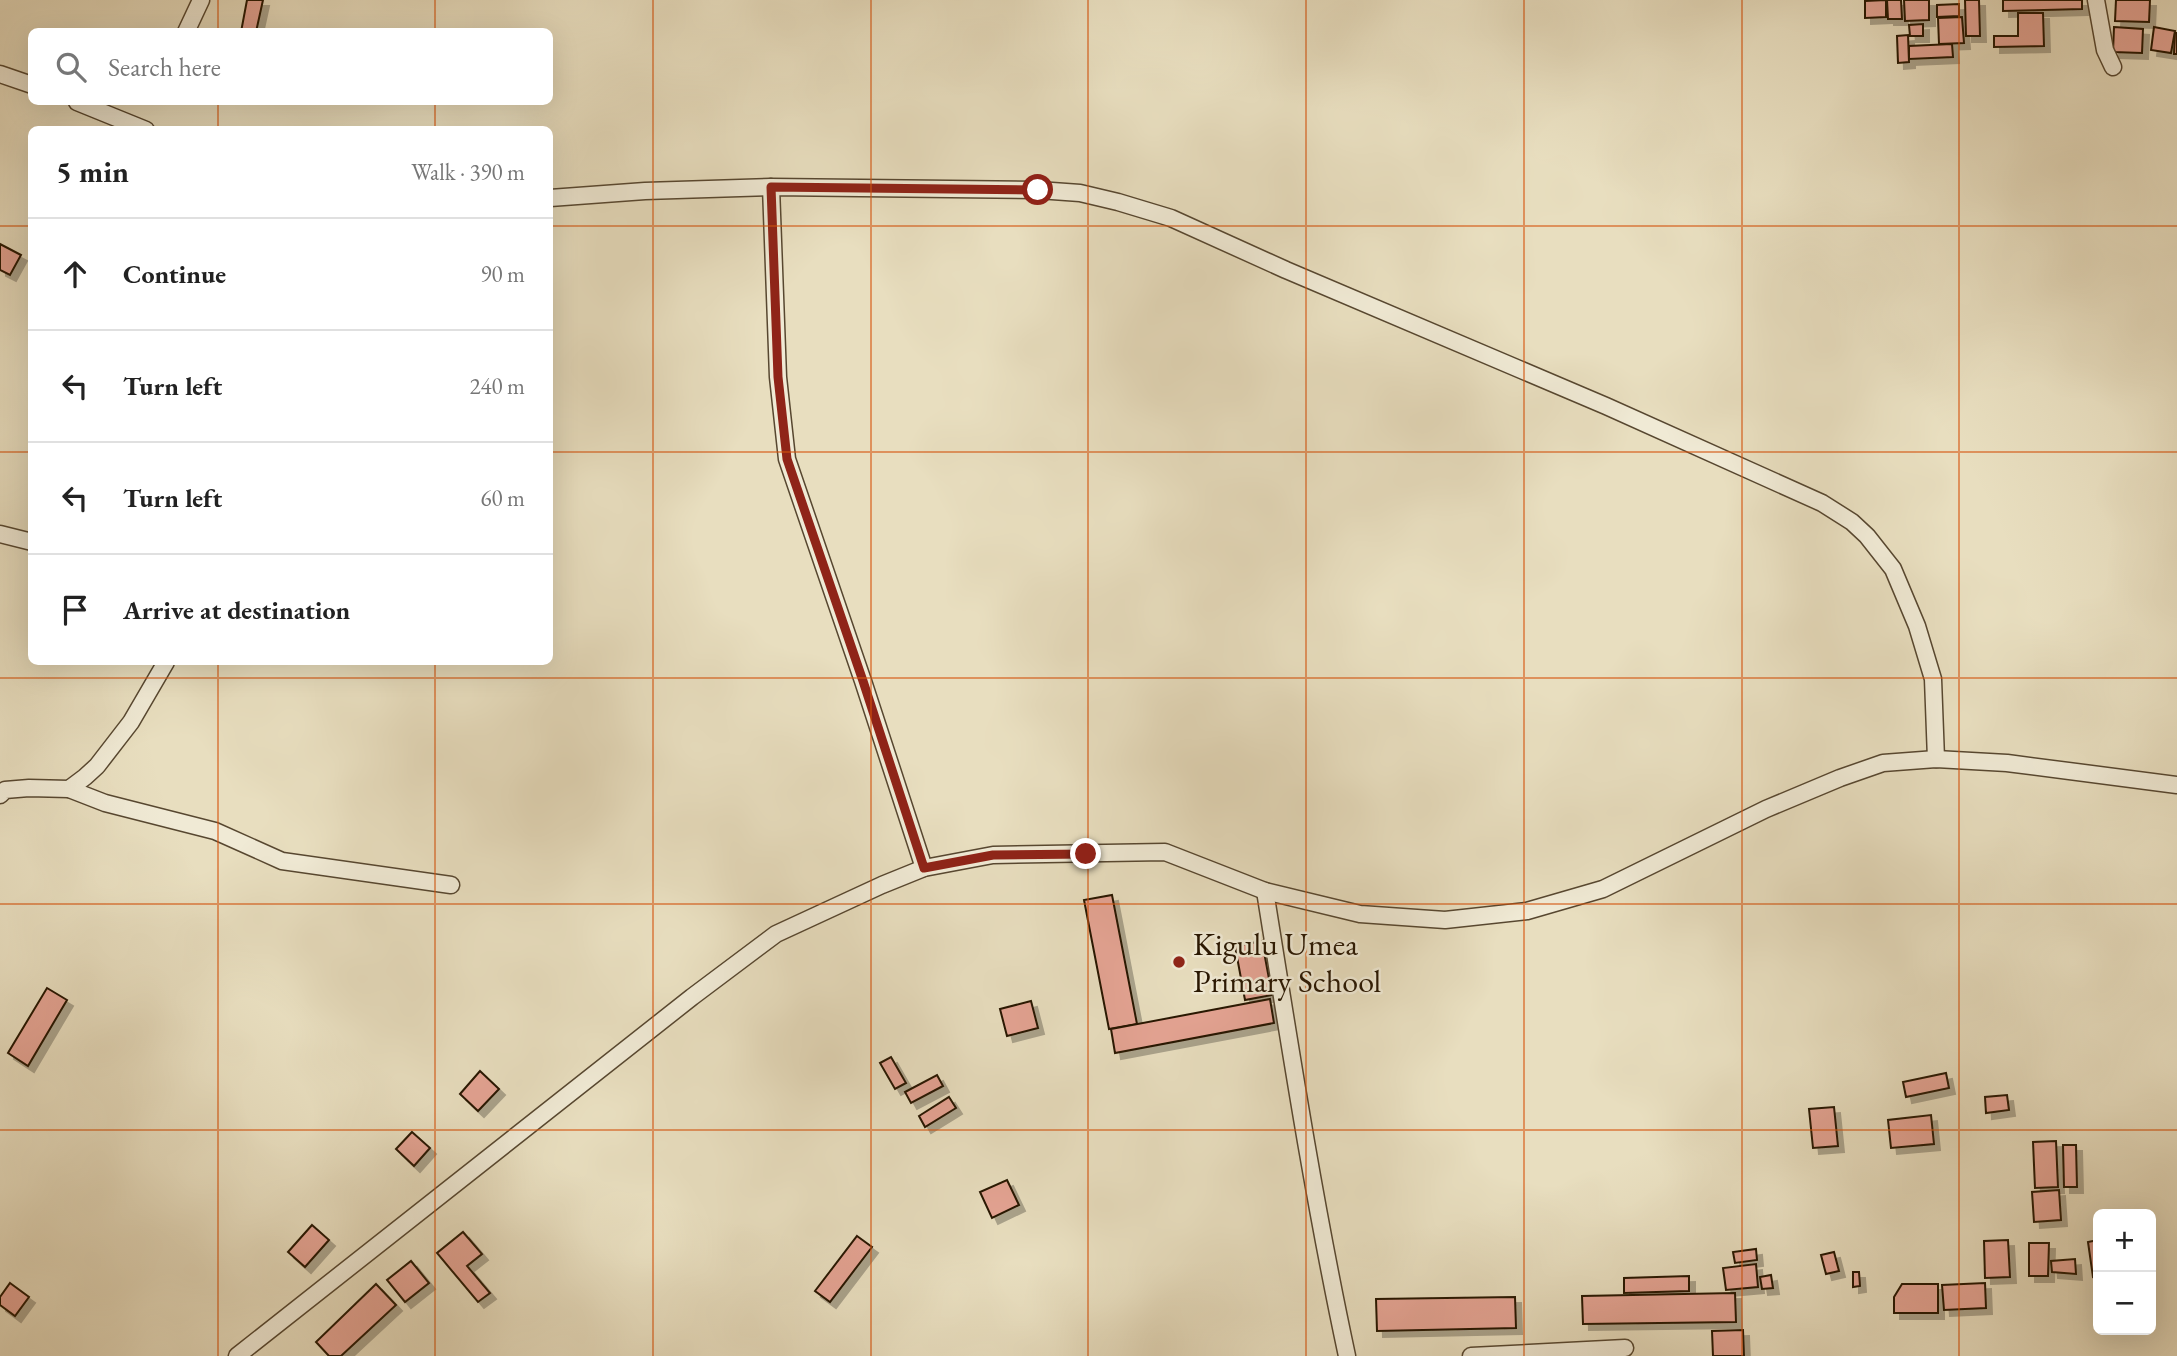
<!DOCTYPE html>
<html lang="en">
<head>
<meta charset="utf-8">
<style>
  :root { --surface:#fff; --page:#f2f2f2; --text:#222; --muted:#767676; --line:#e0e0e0 }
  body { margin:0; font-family:"EB Garamond",serif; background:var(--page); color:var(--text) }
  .controls { position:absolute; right:21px; bottom:21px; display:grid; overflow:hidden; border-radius:10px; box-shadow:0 7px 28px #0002 }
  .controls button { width:63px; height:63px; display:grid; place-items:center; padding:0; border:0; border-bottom:2px solid var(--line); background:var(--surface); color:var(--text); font:35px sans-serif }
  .stop { position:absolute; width:21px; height:21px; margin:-16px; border:5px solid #8f2418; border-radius:50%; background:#fff }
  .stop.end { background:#8f2418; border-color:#fff; box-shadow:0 2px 7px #0008 }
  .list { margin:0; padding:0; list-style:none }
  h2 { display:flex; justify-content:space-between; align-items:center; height:91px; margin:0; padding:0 28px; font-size:30px }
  h2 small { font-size:23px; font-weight:400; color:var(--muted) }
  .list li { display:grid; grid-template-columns:46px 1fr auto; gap:21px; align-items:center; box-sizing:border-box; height:112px; padding:0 28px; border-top:2px solid var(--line) }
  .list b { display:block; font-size:26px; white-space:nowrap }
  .list em { font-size:23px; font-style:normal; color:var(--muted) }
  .icon { flex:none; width:38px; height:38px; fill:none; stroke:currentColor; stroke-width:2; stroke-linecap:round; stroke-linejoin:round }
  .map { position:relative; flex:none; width:2177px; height:1356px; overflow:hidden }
  .search { position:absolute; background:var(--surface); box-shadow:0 7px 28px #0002; left:28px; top:28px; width:525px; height:77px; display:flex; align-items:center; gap:18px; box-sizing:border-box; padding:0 24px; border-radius:10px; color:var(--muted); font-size:26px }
  .panel { position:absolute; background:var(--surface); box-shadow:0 7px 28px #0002; left:28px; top:126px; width:525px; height:539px; border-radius:10px }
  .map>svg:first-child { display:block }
</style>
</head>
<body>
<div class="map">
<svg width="2177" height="1356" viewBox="0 0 2177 1356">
  <defs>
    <filter id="shadow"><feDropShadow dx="6" dy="6" stdDeviation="0" flood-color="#0004"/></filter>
  </defs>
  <rect width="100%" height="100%" fill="#e8debf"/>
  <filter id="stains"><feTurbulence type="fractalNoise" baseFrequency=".00286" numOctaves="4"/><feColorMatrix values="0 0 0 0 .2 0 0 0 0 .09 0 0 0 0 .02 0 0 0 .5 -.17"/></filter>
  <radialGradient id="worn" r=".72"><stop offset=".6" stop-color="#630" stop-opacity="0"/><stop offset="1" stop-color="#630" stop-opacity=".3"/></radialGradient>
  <!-- building -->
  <g fill="#e5a494" stroke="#271500" stroke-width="2" filter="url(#shadow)">
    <polygon points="247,0 263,0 256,32 241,32"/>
    <polygon points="1886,0 1886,17 1865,18 1865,1"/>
    <polygon points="1887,0 1901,0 1902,19 1888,19"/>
    <polygon points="1904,0 1929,0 1929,20 1905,21"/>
    <polygon points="1965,0 1979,0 1980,36 1966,36"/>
    <polygon points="2003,0 2082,0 2082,9 2003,11"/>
    <polygon points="2116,0 2150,0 2149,22 2115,21"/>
    <polygon points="1959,4 1959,16 1937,17 1937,5"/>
    <polygon points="2018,13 2043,13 2044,46 1994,47 1994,36 2018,36"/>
    <polygon points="1962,17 1964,43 1939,44 1938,18"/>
    <polygon points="1923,24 1923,36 1910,36 1909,25"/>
    <polygon points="2114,27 2143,29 2142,53 2113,52"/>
    <polygon points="2154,27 2175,31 2171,53 2151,50"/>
    <polygon points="2175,33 2177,33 2177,54 2174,54"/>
    <polygon points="1908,35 1909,62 1898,63 1897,36"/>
    <polygon points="1952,44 1953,57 1909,59 1909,46"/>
    <polygon points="0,244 21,255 10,275 0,270"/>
    <polygon points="1112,895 1137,1024 1109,1029 1084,900"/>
    <polygon points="1262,941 1272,995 1245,1000 1235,946"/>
    <polygon points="47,988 67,1000 28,1066 8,1053"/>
    <polygon points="1270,999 1274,1023 1115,1053 1111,1029"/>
    <polygon points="1031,1001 1038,1028 1007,1036 1000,1009"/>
    <polygon points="891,1057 906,1083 895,1089 880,1063"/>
    <polygon points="480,1071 499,1089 478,1111 460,1094"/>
    <polygon points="1946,1073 1949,1088 1906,1097 1903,1082"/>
    <polygon points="937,1075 943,1086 911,1103 905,1092"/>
    <polygon points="2007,1095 2009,1110 1986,1113 1985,1097"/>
    <polygon points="949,1097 956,1108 925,1127 919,1116"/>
    <polygon points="1834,1107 1838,1146 1813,1148 1809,1109"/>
    <polygon points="1931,1115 1934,1144 1891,1148 1888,1120"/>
    <polygon points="412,1132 430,1148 414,1166 396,1149"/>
    <polygon points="2056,1141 2058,1187 2035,1188 2033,1142"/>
    <polygon points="2063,1145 2076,1145 2077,1187 2064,1187"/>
    <polygon points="1007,1180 1019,1205 992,1218 980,1192"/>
    <polygon points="2059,1190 2061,1220 2034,1222 2032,1192"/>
    <polygon points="312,1225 329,1240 305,1267 288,1252"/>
    <polygon points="463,1232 482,1254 467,1266 490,1293 478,1302 437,1253"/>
    <polygon points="857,1236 872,1247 830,1302 815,1291"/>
    <polygon points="2008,1240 2010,1277 1985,1278 1984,1241"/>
    <polygon points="2098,1240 2098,1276 2093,1277 2088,1242"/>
    <polygon points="2029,1243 2049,1243 2048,1276 2029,1276"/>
    <polygon points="1756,1249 1757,1260 1735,1263 1733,1252"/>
    <polygon points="1834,1252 1839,1271 1826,1274 1821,1255"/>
    <polygon points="2075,1259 2076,1274 2052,1272 2051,1261"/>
    <polygon points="411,1261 429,1283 405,1302 387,1280"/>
    <polygon points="1756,1264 1758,1287 1726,1290 1723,1268"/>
    <polygon points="1853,1272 1859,1272 1860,1286 1853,1287"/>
    <polygon points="1771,1275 1773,1288 1762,1289 1760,1277"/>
    <polygon points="1689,1276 1689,1291 1624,1293 1624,1278"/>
    <polygon points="10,1283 29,1297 15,1316 0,1305 0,1297"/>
    <polygon points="1985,1283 1986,1308 1944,1310 1942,1285"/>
    <polygon points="376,1284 396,1305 341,1356 329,1356 316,1342"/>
    <polygon points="1902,1284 1938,1284 1938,1313 1894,1313 1894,1297"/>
    <polygon points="1735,1293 1736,1322 1583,1324 1582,1296"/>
    <polygon points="1515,1297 1516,1328 1377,1331 1376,1299"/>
    <polygon points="1743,1330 1744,1356 1713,1356 1712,1331"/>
  </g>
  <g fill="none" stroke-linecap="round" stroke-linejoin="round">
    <defs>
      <g id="street">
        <polyline points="2096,0 2105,50 2113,67"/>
        <polyline points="186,32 201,0"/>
        <polyline points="0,74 32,85"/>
        <polyline points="77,102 146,130"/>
        <polyline points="771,187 778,377 787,459 863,681 924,868"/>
        <polyline points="550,198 645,191 771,187 1038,190 1080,193 1118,202 1171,218 1286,270 1606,406 1822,503 1852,522 1867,536 1893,569 1917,626 1933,679 1936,759"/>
        <polyline points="0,534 32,542"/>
        <polyline points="69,789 105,803 215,831 282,861 451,885"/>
        <polyline points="0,795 5,790 29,788 69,789 85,777 97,766 131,722 166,662"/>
        <path d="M 1265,891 C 1290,1047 1314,1202 1347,1356"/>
        <polyline points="237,1356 692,997 776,934 882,885 924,868 993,855 1165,852 1265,891 1360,914 1445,920 1527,911 1603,889 1766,809 1840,778 1883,763 1936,759 2007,763 2177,785"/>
        <polyline points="1471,1356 1625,1348"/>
      </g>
    </defs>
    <!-- street casing -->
    <use href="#street" stroke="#574730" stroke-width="19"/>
    <!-- street -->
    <use href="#street" stroke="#f0ead5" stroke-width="16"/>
  </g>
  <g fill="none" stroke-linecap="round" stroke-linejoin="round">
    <!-- route -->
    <polyline stroke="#8f2418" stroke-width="9" points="1038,190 771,187 778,377 787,459 863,681 924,868 993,855 1086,854"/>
  </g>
  <!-- grid -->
  <path fill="none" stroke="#d5520b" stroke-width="2" stroke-opacity="0.55" d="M 218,0 L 218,32M 435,0 L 435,32M 653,0 L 653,1356M 871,0 L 871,1356M 1088,0 L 1088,1356M 1306,0 L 1306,1356M 1524,0 L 1524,1356M 1742,0 L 1742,1356M 1959,0 L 1959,1356M 218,102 L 218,130M 435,102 L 435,130M 0,226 L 32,226M 550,226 L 2177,226M 0,452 L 32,452M 550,452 L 2177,452M 218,662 L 218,1356M 435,662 L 435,1356M 0,678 L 2177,678M 0,904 L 2177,904M 0,1130 L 2177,1130"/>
  <!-- markers -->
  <circle fill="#8f2418" stroke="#f0ead5" stroke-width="2.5" cx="1179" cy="962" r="7"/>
  <g text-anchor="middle" stroke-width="5" stroke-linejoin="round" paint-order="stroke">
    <!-- poi labels -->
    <g font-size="32" fill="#271500" stroke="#f0ead5" text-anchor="start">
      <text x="1193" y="955">Kigulu Umea<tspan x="1193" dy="37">Primary School</tspan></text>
    </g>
  </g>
  <rect width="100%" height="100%" filter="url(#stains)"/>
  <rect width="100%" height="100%" fill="url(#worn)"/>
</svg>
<div class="controls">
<button>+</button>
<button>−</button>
</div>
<div class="stop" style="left:1038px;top:190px"></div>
<div class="stop end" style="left:1086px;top:854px"></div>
<div class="search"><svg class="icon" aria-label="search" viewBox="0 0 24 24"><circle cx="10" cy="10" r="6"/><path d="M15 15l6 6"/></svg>Search here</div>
<section class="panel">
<h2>5 min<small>Walk · 390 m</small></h2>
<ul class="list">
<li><svg class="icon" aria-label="ahead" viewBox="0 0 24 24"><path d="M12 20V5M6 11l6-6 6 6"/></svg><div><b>Continue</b></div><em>90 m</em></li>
<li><svg class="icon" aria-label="left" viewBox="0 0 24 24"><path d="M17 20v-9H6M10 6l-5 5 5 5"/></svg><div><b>Turn left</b></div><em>240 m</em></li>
<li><svg class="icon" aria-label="left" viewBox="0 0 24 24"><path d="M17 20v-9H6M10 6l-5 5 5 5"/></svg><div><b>Turn left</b></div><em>60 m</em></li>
<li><svg class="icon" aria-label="arrive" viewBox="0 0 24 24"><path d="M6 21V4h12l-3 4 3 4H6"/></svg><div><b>Arrive at destination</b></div></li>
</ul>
</section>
</div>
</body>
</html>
